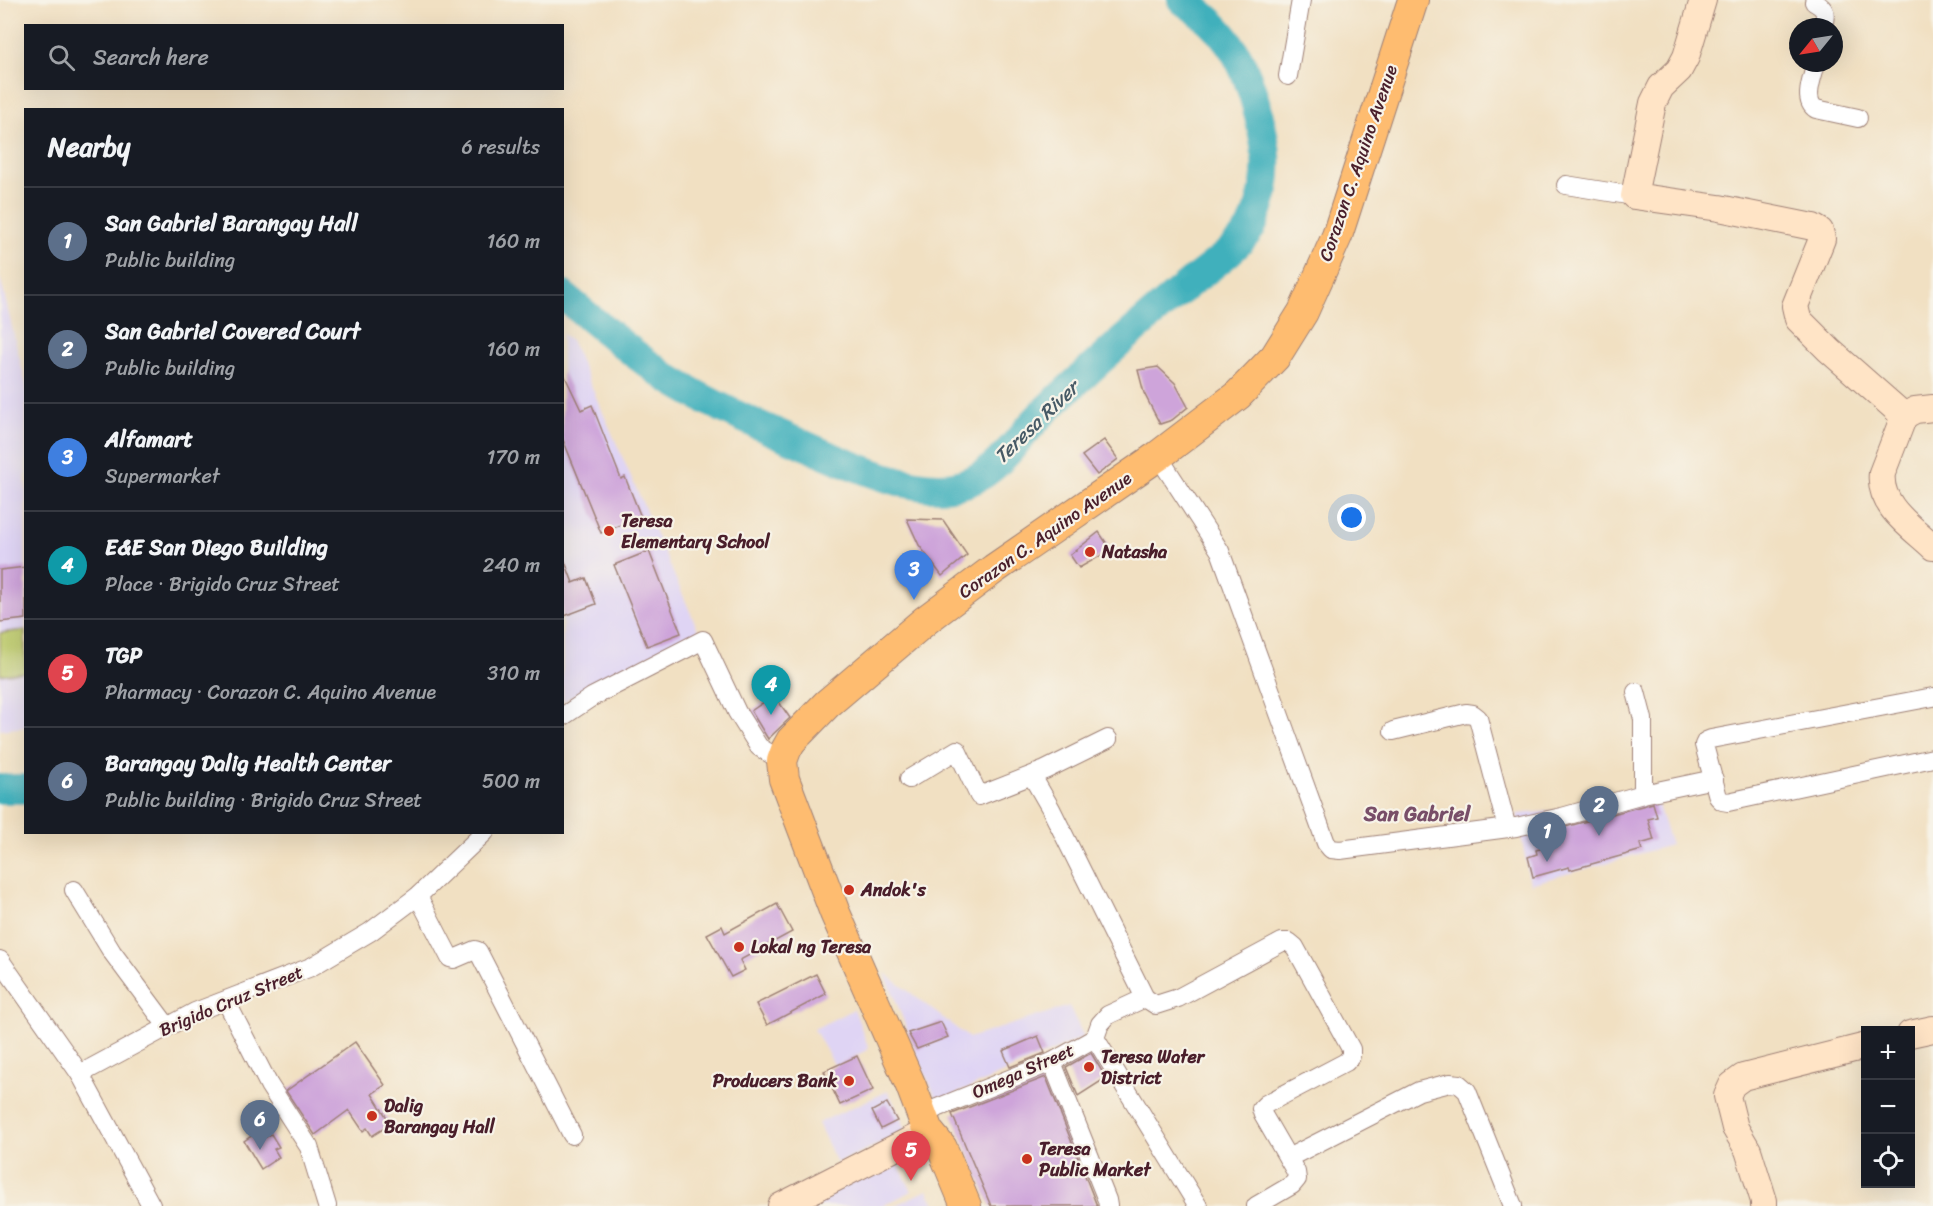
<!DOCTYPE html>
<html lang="en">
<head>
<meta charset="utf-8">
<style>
  :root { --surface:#171b24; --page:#20242c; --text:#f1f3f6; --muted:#9ea1a6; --line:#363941; --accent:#c8321e }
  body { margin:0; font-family:Sriracha,sans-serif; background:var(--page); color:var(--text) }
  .controls { position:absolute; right:18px; bottom:18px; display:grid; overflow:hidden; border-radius:0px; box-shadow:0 6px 24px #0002 }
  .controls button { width:54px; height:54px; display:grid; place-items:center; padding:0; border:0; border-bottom:2px solid var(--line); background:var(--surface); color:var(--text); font:30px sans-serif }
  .compass { position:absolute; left:1789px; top:18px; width:54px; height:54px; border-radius:50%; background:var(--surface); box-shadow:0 6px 24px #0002; rotate:240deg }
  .you { position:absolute; left:1352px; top:518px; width:21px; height:21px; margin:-15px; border:4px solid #fff; border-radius:50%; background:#1a73e8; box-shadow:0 0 0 9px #1a73e833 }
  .badge { display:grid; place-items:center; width:39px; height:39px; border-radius:50%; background:var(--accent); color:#fff; font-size:20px; font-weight:700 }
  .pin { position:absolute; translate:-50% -50px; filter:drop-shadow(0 2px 3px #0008) }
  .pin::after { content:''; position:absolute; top:32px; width:21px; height:18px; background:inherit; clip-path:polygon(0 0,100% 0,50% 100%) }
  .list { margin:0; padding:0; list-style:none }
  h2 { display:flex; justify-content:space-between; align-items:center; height:78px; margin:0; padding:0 24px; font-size:26px }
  h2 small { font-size:20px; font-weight:400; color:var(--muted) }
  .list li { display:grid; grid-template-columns:39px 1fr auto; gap:18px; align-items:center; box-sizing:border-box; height:108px; padding:0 24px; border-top:2px solid var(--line) }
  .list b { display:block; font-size:22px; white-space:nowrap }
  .list p { margin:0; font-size:20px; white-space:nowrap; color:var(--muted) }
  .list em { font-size:20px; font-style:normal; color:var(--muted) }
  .icon { flex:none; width:33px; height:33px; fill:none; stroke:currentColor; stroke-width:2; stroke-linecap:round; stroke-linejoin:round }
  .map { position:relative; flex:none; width:1933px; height:1206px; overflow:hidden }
  .search { position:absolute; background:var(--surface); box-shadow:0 6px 24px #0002; left:24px; top:24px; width:540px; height:66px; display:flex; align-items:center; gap:15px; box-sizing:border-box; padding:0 21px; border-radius:0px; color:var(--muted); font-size:22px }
  .panel { position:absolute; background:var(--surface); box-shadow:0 6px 24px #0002; left:24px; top:108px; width:540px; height:726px; border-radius:0px }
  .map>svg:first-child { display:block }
</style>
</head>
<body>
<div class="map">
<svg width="1933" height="1206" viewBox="0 0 1933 1206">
  <rect width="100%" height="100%" fill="#f7f3e8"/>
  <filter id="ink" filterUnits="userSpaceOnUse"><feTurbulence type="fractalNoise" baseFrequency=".0167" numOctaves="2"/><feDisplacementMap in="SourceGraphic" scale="12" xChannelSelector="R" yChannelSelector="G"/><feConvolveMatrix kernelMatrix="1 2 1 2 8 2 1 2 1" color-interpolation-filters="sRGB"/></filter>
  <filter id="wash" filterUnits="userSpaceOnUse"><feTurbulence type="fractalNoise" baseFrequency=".008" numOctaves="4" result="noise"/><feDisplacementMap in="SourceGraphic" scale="24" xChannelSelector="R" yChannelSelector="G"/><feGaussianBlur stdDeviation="1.35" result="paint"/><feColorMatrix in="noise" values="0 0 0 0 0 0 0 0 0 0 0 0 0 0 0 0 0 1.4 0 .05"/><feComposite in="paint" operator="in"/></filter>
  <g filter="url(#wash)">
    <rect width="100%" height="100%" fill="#f1e0c2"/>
    <!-- built -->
    <g fill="#dfd4f4">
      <polygon points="0,277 26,385 25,727 0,730"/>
      <polygon points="562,334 571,340 699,632 595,683 563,702"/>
      <polygon points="1651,784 1671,845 1530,884 1517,814 1565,810"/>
      <polygon points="885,973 969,1038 1069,1006 1084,1037 938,1102 919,1060"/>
      <polygon points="854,1009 869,1049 835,1066 814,1029"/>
      <polygon points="888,1091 907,1131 837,1163 818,1123"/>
      <polygon points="896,1160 912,1191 882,1206 806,1206"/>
      <polygon points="928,1190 936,1206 893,1206"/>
    </g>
    <!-- green -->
    <polygon fill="#bcc96b" stroke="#83744b" stroke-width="1.5" points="25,630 25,672 0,675 0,633"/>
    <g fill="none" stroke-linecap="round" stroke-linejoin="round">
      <!-- river -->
      <g stroke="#41b0bc" stroke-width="30">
        <path d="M 562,295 C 598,324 633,355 671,380 C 710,404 753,423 795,441 C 838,459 911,496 958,485 C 994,477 1013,444 1037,419 C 1052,403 1069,389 1085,374 C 1118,344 1151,315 1185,287 C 1207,269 1234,252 1251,228 C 1255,222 1256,214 1259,208 C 1272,170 1266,142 1256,105 C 1243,57 1225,27 1182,0"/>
        <polyline points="0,789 26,789"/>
      </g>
    </g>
    <g id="blocks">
      <!-- building -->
      <g fill="#cea4da">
        <polygon points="1158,367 1175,383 1188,407 1172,420 1160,424 1144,393 1138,370"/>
        <polygon points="562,370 581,410 592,405 621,479 625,477 641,517 601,533 562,437"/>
        <polygon points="1104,440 1118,459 1097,475 1082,456"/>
        <polygon points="907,519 943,520 967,555 942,576 919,545"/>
        <polygon points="1099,532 1111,550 1079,568 1070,555"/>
        <polygon points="649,551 681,633 647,646 614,565"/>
        <polygon points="562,559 564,559 573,583 586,578 596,604 562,617"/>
        <polygon points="26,567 26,619 0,622 0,570"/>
        <polygon points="774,695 790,718 768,739 751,711"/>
        <polygon points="1653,803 1657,817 1648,819 1654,840 1640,844 1642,850 1570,870 1569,867 1533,877 1528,857 1537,854 1536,850 1562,843 1558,829"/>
        <polygon points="777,904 792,932 740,960 745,970 731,977 707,934 722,926 725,933"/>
        <polygon points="816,974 826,994 767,1025 756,1004"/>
        <polygon points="941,1022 948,1037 917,1049 908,1033"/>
        <polygon points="1038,1036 1045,1053 1010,1067 1003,1051"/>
        <polygon points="355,1042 385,1085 372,1094 391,1124 372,1136 367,1128 363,1131 349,1110 315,1135 286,1091"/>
        <polygon points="1091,1053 1106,1078 1078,1096 1066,1067"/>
        <polygon points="857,1056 873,1090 840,1105 824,1071"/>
        <polygon points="1046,1077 1097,1206 991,1206 952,1114"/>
        <polygon points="887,1103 897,1121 881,1129 872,1111"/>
        <polygon points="262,1129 266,1137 271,1134 279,1147 274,1149 279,1157 261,1169 244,1141"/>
      </g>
    </g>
  </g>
  <g filter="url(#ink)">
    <use href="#blocks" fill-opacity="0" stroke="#9e8076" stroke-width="1.5"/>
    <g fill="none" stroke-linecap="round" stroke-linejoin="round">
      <defs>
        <g id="street">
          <path d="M 1814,2 C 1827,9 1826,14 1823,27"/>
          <path d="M 1816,63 C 1813,77 1802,100 1816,109 L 1858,118"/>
          <polyline points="1288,76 1301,0"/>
          <polyline points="1566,185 1634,196"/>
          <polyline points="1158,456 1220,551 1326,843 1331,849 1340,850 1516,827 1562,817 1643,794 1714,779"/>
          <polyline points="1636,692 1643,719 1643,794"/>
          <polyline points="1933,697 1711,739 1706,741 1704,745 1718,797 1722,801 1728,802 1933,758"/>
          <polyline points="562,717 592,697 703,640 737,712 759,747 782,761"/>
          <polyline points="1393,731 1466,713 1473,714 1478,718 1507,828"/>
          <polyline points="1032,776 1051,809 1145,998 1156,1005 1178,998 1282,942 1289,942 1295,947 1351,1049 1351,1056 1346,1062 1266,1104 1261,1109 1263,1115 1296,1172 1297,1179 1292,1185 1256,1206"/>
          <polyline points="909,779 957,750 979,796 1045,770 1108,739"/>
          <polyline points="74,890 112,952 167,1026"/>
          <polyline points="418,896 450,958 454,959 475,950 478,951 572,1135"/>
          <polyline points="0,960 80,1074 195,1012 311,967 370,932 418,896 485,832"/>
          <polyline points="226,1001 269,1085 309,1147 327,1206"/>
          <polyline points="1095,1038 1198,1206"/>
          <polyline points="1052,1062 1107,1200 1108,1206"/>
          <polyline points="80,1074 151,1205"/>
          <polyline points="922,1114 1052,1062 1095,1038 1100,1024 1108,1015 1145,998"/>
          <polyline points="1288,1158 1419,1091 1450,1083 1459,1084 1467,1091 1513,1206"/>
        </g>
        <g id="secondary">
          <polyline points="1703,0 1686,57 1679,70 1661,87 1653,103 1634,196 1719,208 1813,227 1820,231 1822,239 1795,306 1798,319 1829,350 1904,416"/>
          <path d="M 1904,416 L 1882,473 C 1878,506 1912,527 1933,547"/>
          <polyline points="1904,416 1915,410 1933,408"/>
          <polyline points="1910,1034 1933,1029"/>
          <polyline points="781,1206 928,1131"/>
          <polyline points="1764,1206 1764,1201 1748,1150 1735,1128 1727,1096 1732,1085 1743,1077 1866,1046"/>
        </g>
        <polyline id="primary" points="966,1206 942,1148 928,1131 911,1086 835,913 784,779 782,761 786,750 791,741 827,704 926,620 994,569 1158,456 1238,395 1275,357 1303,312 1337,236 1413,0"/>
      </defs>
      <!-- street casing -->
      <use href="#street" stroke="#9e8076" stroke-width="20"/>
      <!-- secondary casing -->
      <use href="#secondary" stroke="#9e8076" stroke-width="28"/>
      <!-- primary casing -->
      <use href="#primary" stroke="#9e8076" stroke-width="32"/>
      <!-- street -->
      <use href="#street" stroke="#fff" stroke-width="18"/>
      <!-- secondary -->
      <use href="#secondary" stroke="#ffe4c6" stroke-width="26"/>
      <!-- primary -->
      <use href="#primary" stroke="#febc70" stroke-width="30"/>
    </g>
  </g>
  <!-- markers -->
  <g fill="#c8321e" stroke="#f7f3e8" stroke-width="2">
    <circle cx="609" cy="531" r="6"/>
    <circle cx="1090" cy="552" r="6"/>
    <circle cx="849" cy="890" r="6"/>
    <circle cx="739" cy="947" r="6"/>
    <circle cx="1089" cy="1067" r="6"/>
    <circle cx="849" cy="1081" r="6"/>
    <circle cx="372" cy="1116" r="6"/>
    <circle cx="1027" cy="1159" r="6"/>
  </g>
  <g text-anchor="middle" stroke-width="4.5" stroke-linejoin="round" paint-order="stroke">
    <!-- street labels -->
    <g font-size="18" fill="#4a1f2b" stroke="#f7f3e8">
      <text transform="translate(1358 163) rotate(-71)" y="6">Corazon C. Aquino Avenue</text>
      <text transform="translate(1045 535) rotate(-35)" y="6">Corazon C. Aquino Avenue</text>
      <text transform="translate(231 1001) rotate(-23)" y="6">Brigido Cruz Street</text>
      <text transform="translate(1023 1071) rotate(-24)" y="6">Omega Street</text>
    </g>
    <!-- poi labels -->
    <g font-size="18" font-weight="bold" fill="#4a1f2b" stroke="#f7f3e8" text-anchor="start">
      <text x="621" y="527">Teresa<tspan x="621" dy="21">Elementary School</tspan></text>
      <text x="1102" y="558">Natasha</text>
      <text x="861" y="896">Andok's</text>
      <text x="751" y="953">Lokal ng Teresa</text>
      <text x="1101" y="1063">Teresa Water<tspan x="1101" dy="21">District</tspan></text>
      <text x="837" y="1087" text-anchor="end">Producers Bank</text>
      <text x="384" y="1112">Dalig<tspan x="384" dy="21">Barangay Hall</tspan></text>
      <text x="1039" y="1155">Teresa<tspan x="1039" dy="21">Public Market</tspan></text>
    </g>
    <!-- water labels -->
    <g font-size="20" font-style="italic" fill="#465965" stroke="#f7f3e8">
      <text transform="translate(1036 422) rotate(-44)" y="7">Teresa River</text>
    </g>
    <!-- quarter labels -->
    <g font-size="21" font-weight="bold" fill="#784e68" stroke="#f7f3e8">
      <text x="1417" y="821">San Gabriel</text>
    </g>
  </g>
</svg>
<div class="controls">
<button>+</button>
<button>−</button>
<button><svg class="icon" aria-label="locate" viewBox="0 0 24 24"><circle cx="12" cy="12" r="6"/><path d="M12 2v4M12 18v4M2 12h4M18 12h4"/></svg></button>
</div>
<svg class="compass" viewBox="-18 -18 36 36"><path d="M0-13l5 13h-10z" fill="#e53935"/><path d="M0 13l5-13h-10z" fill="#9ea1a6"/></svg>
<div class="you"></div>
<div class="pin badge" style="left:1547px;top:862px;background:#5c6f8a">1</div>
<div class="pin badge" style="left:1599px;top:836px;background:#5c6f8a">2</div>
<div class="pin badge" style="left:914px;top:600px;background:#3f7fe0">3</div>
<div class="pin badge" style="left:771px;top:715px;background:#0f9aa8">4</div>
<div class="pin badge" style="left:911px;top:1181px;background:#e0444e">5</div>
<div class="pin badge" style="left:260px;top:1150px;background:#5c6f8a">6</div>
<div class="search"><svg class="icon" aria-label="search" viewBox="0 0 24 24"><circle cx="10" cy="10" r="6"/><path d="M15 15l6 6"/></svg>Search here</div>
<section class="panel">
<h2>Nearby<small>6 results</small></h2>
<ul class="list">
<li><span class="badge" style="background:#5c6f8a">1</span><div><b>San Gabriel Barangay Hall</b><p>Public building</p></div><em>160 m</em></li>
<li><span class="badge" style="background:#5c6f8a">2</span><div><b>San Gabriel Covered Court</b><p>Public building</p></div><em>160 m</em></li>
<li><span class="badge" style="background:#3f7fe0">3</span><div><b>Alfamart</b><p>Supermarket</p></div><em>170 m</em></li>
<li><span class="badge" style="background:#0f9aa8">4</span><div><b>E&amp;E San Diego Building</b><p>Place · Brigido Cruz Street</p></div><em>240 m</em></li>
<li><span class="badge" style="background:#e0444e">5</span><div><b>TGP</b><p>Pharmacy · Corazon C. Aquino Avenue</p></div><em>310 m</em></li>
<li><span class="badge" style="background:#5c6f8a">6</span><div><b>Barangay Dalig Health Center</b><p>Public building · Brigido Cruz Street</p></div><em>500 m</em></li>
</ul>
</section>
</div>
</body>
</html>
